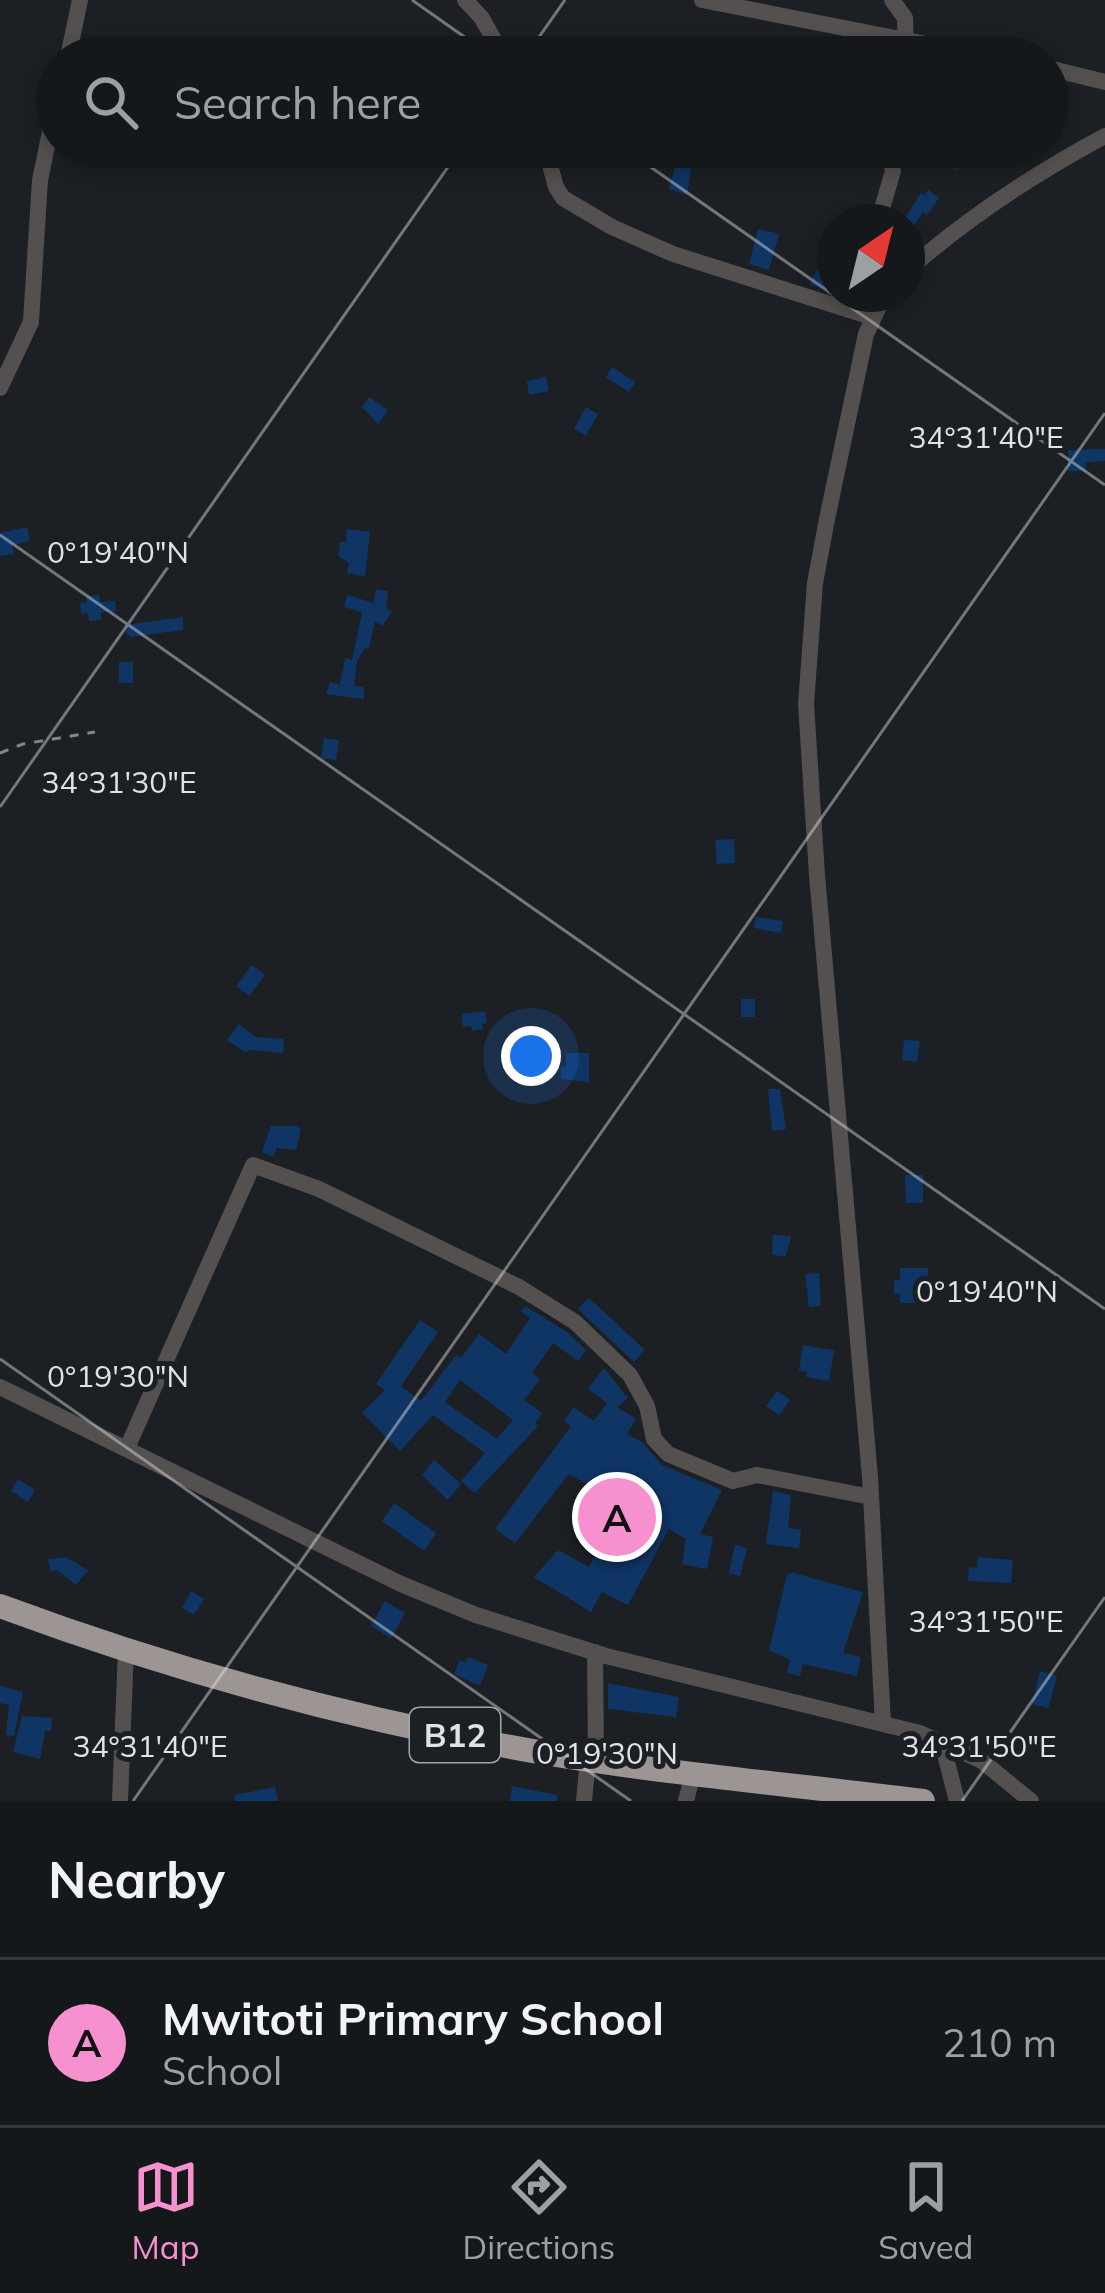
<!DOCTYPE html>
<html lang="en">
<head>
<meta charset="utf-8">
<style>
  :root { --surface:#15181b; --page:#222528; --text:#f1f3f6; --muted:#9da0a3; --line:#34373a; --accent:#f690cf }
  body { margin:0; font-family:Mulish,sans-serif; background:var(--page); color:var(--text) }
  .compass { position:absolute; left:817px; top:204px; width:108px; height:108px; border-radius:50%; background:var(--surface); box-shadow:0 6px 18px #0003; rotate:35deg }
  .you { position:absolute; left:531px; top:1056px; width:42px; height:42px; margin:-30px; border:9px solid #fff; border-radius:50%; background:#1a73e8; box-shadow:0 0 0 18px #1a73e833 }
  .badge { display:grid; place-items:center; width:78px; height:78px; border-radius:50%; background:var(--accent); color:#111; font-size:39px; font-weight:700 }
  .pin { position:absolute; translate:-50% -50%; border:6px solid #fff; box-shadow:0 3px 12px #0006 }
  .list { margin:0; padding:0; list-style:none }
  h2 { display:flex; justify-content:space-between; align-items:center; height:156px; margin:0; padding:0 48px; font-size:51px }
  h2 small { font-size:39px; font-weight:400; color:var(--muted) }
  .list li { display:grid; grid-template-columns:78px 1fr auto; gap:36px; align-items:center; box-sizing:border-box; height:168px; padding:0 48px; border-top:3px solid var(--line) }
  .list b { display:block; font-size:45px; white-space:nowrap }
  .list p { margin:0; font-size:39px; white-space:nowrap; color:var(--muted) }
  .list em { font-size:39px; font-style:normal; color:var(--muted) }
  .icon { flex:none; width:66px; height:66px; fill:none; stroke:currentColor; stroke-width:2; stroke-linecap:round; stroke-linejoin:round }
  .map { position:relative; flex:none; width:1105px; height:1801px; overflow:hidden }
  .search { position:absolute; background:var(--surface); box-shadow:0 6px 18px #0003; left:36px; right:36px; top:36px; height:132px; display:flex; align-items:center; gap:30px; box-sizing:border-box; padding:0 42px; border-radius:66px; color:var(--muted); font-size:45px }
  .sheet { height:324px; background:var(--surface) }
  nav { display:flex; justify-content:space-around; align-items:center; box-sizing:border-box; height:168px; border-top:3px solid var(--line); background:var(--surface); font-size:33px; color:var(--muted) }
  nav a { display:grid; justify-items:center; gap:6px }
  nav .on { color:var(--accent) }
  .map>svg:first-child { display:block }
</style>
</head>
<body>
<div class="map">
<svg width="1105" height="1801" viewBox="0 0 1105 1801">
  <rect width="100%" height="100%" fill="#1c2024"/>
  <!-- building -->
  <g fill="#0f3565" fill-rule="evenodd">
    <polygon points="942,147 963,147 957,170 942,165 944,160 938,158"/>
    <polygon points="676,165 691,168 687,195 669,189"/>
    <polygon points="928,190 939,198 927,215 923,212 907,237 907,222 902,222 921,193 925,195"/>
    <polygon points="758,229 779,234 769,270 749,264"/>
    <polygon points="821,262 835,267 835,292 810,284"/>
    <polygon points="612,367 635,382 629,392 606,377"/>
    <polygon points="546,377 549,391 529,395 527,381"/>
    <polygon points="369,397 388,410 378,424 362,407"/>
    <polygon points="586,407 598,414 586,436 574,429"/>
    <polygon points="1105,449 1105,461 1086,462 1086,471 1068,471 1068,450"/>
    <polygon points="27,527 30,541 12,545 14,554 0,556 0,533"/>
    <polygon points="347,529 370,532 365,576 347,573 349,563 338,556 340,542 346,542"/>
    <polygon points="376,589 388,591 386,608 392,612 382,626 375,621 369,649 365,648 357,661 354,686 364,687 364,699 326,694 330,682 340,685 345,658 352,660 362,612 344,607 347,595 374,603"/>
    <polygon points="99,595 100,602 115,601 116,611 101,612 101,620 89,621 88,613 81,614 80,603 87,602 86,596"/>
    <polygon points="183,617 183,630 131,637 126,633 126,625"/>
    <rect x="119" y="662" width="14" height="21"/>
    <polygon points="324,738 339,740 336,760 321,758"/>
    <polygon points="734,839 735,863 717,864 715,840"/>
    <polygon points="756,917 783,921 781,933 754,928"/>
    <polygon points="252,965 265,975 249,996 236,986"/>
    <rect x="741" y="999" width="14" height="18"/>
    <polygon points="485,1011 487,1023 482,1024 483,1029 472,1031 471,1026 463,1027 461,1014"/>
    <polygon points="239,1024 256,1037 284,1039 283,1053 248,1050 246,1053 227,1040"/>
    <polygon points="904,1040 920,1041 917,1062 902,1060"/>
    <polygon points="566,1053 589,1053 589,1082 561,1079 561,1067 566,1067"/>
    <polygon points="768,1089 780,1089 786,1129 772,1131"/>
    <polygon points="271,1126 298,1126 301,1129 296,1150 277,1148 273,1157 262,1152"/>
    <polygon points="905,1175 923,1175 923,1203 906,1203"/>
    <polygon points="773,1235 791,1236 786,1256 772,1255"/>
    <polygon points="900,1268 928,1268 928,1303 900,1303 900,1294 894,1294 894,1280 900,1280"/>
    <polygon points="819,1273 821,1306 809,1307 805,1274"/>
    <polygon points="589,1298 645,1350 634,1362 578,1309"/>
    <path d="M 525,1306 L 567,1332 L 586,1350 L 578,1361 L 553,1343 L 532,1373 L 540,1379 L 524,1400 L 542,1413 L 535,1423 L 538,1426 L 475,1493 L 461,1481 L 485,1453 L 433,1415 L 400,1451 L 362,1413 L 385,1390 L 376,1384 L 420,1320 L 438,1332 L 401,1386 L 421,1401 L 456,1355 L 461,1358 L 479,1334 L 506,1354 L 530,1318 L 521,1311 ZM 460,1380 L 513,1420 L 497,1439 L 445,1402 Z"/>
    <polygon points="803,1345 834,1350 829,1381 806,1377 807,1372 799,1371"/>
    <polygon points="604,1368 628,1398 617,1407 636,1419 627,1434 642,1442 662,1465 722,1490 700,1534 713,1537 707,1569 682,1564 686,1539 669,1529 628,1605 602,1592 591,1612 534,1577 558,1550 589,1567 623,1504 569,1474 515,1543 495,1529 571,1426 564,1421 573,1407 594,1421 607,1403 588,1389"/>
    <polygon points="777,1391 790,1400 779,1415 766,1406"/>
    <polygon points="434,1460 461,1484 448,1500 422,1475"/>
    <polygon points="18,1479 35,1490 28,1502 11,1491"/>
    <polygon points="773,1491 791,1495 788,1528 801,1530 799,1548 766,1544"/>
    <polygon points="394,1503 436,1533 424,1551 382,1521"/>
    <polygon points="735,1545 747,1548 740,1576 729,1573"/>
    <polygon points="66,1557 88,1570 76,1585 57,1570 50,1571 48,1559"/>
    <polygon points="978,1557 1013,1560 1011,1583 968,1581 969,1567 977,1568"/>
    <polygon points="794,1573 863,1592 843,1653 861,1657 857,1676 803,1664 800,1676 787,1673 790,1660 769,1650 787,1574"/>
    <polygon points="191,1591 204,1599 194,1615 182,1608"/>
    <polygon points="385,1601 405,1613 391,1638 371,1626"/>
    <polygon points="468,1657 488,1665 480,1686 454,1674 460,1660 466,1663"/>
    <polygon points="1040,1671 1057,1676 1048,1708 1032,1704"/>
    <polygon points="608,1683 679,1697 676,1717 608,1709"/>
    <polygon points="0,1686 23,1692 14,1736 6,1735 9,1705 0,1703"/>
    <polygon points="22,1716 52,1718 51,1731 45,1730 40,1759 13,1752"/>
    <polygon points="512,1786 557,1795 557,1801 510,1801"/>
    <polygon points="275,1787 278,1801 235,1801 234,1795"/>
  </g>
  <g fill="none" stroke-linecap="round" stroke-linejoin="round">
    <!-- path -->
    <polyline stroke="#828589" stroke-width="3" stroke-dasharray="9 9" stroke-linecap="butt" points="0,753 23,744 95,732"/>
    <!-- minor -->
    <g stroke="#545050" stroke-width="16">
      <polyline points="465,0 481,17 504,57"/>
      <polyline points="702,0 992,57"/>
      <polyline points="892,0 905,18 906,57"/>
      <polyline points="68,57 80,0"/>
      <polyline points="1048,68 1105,82"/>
      <polyline points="545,147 556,187 563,198 612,227 673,254 871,317"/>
      <polyline points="878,222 893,171 887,147"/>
      <path d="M 907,271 C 968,217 1034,174 1105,136"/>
      <polyline points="0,388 31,322 40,180 57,98"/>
      <polyline points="0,1387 401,1584 476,1615 606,1656 920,1733 982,1761 1031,1801"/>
      <polyline points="127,1448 253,1165 319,1189 519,1287 575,1322 630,1375 647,1406 654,1439 668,1454 733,1481 757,1475 871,1497"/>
      <polyline points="595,1652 596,1761"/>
      <polyline points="883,1723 870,1477 817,875 806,704 815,583 827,519 866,334 885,294"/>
      <polyline points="942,1743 957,1801"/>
      <polyline points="120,1801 126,1648"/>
      <polyline points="584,1801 588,1759"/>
      <polyline points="686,1801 693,1773"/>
    </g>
    <!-- highway -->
    <path stroke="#9d9494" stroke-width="24" d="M 0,1606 C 175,1671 360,1721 544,1753 C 669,1774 797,1785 923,1801"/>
  </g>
  <!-- ticks -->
  <path fill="none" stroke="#e0e2e5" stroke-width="3" stroke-opacity="0.45" d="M 412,0 L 493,57M 525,57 L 565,0M 622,147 L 1105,485M 0,535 L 1105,1309M 0,807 L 462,147M 0,1359 L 631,1801M 133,1801 L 1105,413M 962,1801 L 1105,1597"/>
  <g text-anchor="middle" stroke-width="10" stroke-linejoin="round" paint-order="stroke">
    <!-- shield labels -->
    <rect fill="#1c2024" stroke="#a5a8ab" stroke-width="3" x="410" y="1708" width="90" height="54" rx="9"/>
    <g font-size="33" font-weight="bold" fill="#e0e2e5">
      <text x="455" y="1747">B12</text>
    </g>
  </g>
  <g font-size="30" text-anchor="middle" fill="#e0e2e5" stroke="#1c2024" stroke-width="10" stroke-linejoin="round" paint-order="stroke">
    <text x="986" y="448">34°31'40"E</text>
    <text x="118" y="563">0°19'40"N</text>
    <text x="119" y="793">34°31'30"E</text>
    <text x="987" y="1302">0°19'40"N</text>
    <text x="118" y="1387">0°19'30"N</text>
    <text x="986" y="1632">34°31'50"E</text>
    <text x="150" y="1757">34°31'40"E</text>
    <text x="979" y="1757">34°31'50"E</text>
    <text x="607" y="1764">0°19'30"N</text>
  </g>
</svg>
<svg class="compass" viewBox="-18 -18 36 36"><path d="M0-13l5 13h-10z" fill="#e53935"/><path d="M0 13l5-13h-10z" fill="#9da0a3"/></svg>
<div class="you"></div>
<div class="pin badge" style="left:617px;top:1517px">A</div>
<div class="search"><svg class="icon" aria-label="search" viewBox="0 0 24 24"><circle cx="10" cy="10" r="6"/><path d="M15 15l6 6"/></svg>Search here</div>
</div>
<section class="sheet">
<h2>Nearby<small></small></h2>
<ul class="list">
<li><span class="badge">A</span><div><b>Mwitoti Primary School</b><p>School</p></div><em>210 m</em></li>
</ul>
</section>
<nav>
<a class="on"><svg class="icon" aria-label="map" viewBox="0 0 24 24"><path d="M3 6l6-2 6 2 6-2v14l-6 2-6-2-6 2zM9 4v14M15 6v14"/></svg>Map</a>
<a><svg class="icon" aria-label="directions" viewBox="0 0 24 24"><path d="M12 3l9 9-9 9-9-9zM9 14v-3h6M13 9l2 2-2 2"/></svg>Directions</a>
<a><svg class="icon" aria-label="saved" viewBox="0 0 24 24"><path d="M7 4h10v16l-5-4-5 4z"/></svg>Saved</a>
</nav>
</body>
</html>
